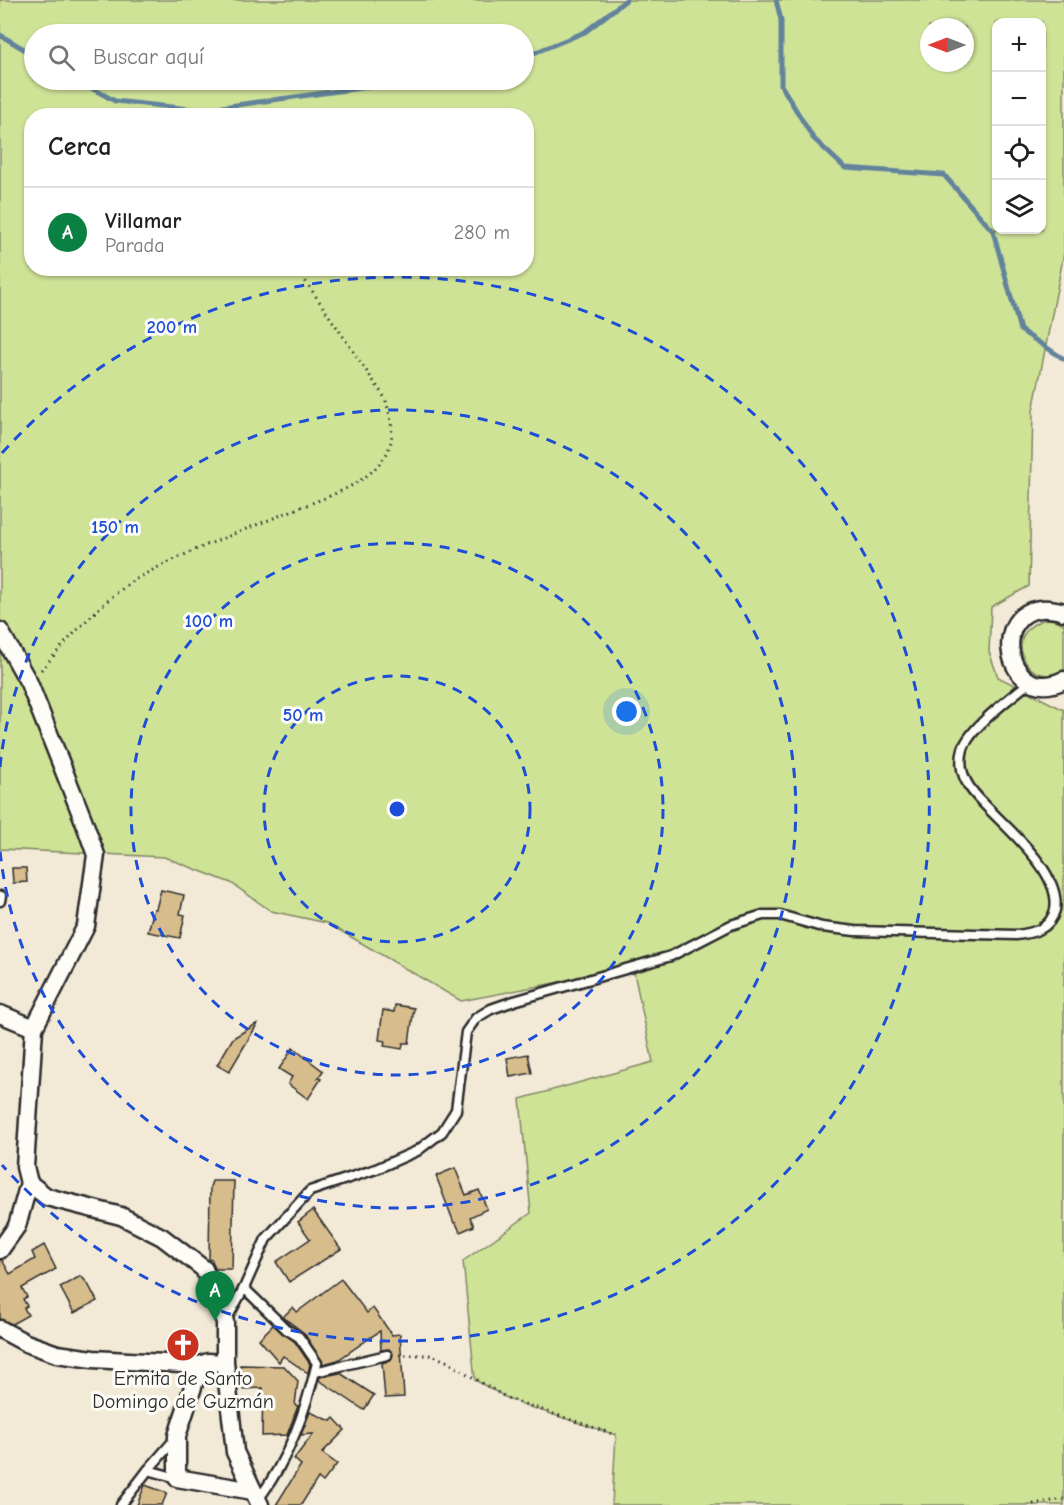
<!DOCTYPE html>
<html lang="es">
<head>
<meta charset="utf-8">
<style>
  :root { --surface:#fff; --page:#f6f6f6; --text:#202124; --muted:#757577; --line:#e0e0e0; --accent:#0b8043 }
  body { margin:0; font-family:"Comic Neue",sans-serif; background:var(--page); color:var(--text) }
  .controls { position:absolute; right:18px; top:18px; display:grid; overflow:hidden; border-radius:12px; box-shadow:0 2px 4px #0004 }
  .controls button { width:54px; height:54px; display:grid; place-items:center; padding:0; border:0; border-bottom:2px solid var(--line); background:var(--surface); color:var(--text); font:30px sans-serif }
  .compass { position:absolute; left:920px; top:18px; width:54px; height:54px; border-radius:50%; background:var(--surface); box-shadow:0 2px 4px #0004; rotate:270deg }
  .you { position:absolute; left:627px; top:712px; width:21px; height:21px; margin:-15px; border:4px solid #fff; border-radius:50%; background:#1a73e8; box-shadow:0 0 0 9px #1a73e833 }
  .badge { display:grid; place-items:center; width:39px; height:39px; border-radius:50%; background:var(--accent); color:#fff; font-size:20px; font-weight:700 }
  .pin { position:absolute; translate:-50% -50px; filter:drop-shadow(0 2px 3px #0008) }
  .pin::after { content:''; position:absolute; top:32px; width:21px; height:18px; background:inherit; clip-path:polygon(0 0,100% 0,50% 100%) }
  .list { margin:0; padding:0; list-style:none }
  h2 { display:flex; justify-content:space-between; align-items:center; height:78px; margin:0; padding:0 24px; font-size:26px }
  h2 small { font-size:20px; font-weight:400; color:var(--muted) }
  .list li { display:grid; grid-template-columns:39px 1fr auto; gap:18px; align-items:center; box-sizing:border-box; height:90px; padding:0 24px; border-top:2px solid var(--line) }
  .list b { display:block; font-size:22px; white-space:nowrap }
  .list p { margin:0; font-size:20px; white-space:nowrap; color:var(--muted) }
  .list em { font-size:20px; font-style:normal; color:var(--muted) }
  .icon { flex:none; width:33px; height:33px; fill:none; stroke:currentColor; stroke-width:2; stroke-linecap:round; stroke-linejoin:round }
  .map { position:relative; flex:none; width:1064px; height:1505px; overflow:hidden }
  .search { position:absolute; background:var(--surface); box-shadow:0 2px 4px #0004; left:24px; top:24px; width:510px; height:66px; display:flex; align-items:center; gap:15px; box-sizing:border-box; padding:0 21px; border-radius:33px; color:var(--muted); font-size:22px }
  .panel { position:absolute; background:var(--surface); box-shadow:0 2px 4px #0004; left:24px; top:108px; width:510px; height:168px; border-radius:24px }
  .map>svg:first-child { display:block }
</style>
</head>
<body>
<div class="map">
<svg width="1064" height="1505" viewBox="0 0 1064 1505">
  <rect width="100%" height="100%" fill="#f2e9d7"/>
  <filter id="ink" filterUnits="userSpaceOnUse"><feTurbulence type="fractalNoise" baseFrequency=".0167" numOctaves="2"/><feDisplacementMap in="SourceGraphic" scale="12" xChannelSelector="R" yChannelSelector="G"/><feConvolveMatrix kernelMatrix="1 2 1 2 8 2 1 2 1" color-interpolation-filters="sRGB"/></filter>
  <g filter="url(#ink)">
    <!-- green -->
    <g fill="#cfe397" stroke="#7d8761" stroke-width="1.5" fill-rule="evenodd">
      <path d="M 0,0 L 1064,0 L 1064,253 L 1033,411 L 1029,586 L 991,607 L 989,652 L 998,677 L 1064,710 L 1064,1505 L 612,1505 L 616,1435 L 530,1407 L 507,1398 L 475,1380 L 463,1261 L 531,1213 L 520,1099 L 653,1062 L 633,968 L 461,1001 L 327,923 L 271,911 L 231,883 L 164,857 L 0,849 ZM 996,22 L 1042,22 L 1042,230 L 996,230 ZM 929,27 L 965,27 L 965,63 L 929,63 ZM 34,34 L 524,34 L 524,80 L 34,80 ZM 32,116 L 526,116 L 526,268 L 32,268 Z"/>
      <path d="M 1047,619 L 1055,620 L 1064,624 L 1064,670 C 1027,693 998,630 1047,619 Z"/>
    </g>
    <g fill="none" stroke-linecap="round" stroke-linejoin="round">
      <!-- stream -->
      <g stroke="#64839c" stroke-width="5">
        <polyline points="776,0 781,20 781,85 813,138 845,168 944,175 993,231 1020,330 1064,359"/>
        <polyline points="0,35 34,55"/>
        <polyline points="524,57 585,32 626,0"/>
        <polyline points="77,80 115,101 200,110 419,80"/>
      </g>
    </g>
    <!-- building -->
    <g fill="#d7bc8c" stroke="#2b2b2b" stroke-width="1.5">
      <polygon points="12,868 26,868 27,882 13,883"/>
      <polygon points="161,890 184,895 180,914 185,915 180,938 148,932 154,909 156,909"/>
      <polygon points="395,1005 414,1008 409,1043 403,1043 402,1049 384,1046 385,1041 379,1040 383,1010 394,1012"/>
      <polygon points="258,1023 229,1072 217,1065 233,1038"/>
      <polygon points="293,1048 323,1071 318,1078 321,1079 308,1099 288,1084 292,1077 279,1069"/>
      <polygon points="528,1054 532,1073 510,1077 507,1058"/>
      <polygon points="455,1168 466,1195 479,1190 487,1209 470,1217 474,1226 460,1232 456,1223 454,1223 436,1176"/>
      <polygon points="212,1181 234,1181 232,1269 215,1269 212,1260 209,1259 210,1187"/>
      <polygon points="313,1210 341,1249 289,1282 276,1262 310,1239 298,1222"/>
      <polygon points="44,1245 56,1269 22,1288 27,1297 23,1299 27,1306 24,1308 28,1315 12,1324 0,1319 0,1260 2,1260 10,1274 35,1259 32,1252"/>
      <polygon points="81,1276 88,1284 97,1301 74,1313 60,1287"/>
      <polygon points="341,1279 367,1313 373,1308 392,1335 400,1334 404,1397 385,1398 382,1363 391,1360 393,1354 389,1349 381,1350 380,1331 338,1360 323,1364 304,1333 283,1317 293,1307 297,1312"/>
      <polygon points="273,1325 295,1342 310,1364 308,1373 283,1356 279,1362 259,1339"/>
      <polygon points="193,1334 197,1350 181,1353 172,1353 169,1339"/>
      <polygon points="240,1365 284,1366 298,1381 295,1405 298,1406 287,1435 262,1436 263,1388 241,1389"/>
      <polygon points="340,1373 374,1395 364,1410 319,1380 320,1377"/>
      <polygon points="310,1412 331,1421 334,1418 345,1430 322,1453 337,1464 323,1482 318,1478 301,1505 276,1505 301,1465 294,1459 313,1434 301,1435"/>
      <polygon points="145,1485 167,1493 162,1505 137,1505"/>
    </g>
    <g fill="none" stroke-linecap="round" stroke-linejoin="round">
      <defs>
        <g id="lane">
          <polyline points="0,901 1,896"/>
          <path d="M 244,1288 L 286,1329 L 299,1337 L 317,1363 C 305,1413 289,1458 258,1500"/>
          <path d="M 225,1322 L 244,1288 L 266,1239 L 310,1191 L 376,1169 L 417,1151 L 442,1132 L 456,1110 L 466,1032 L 476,1018 L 491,1009 L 514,1001 L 671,956 L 731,925 L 763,915 L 780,915 L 822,927 L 855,931 L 1016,935 C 1034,933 1050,929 1055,910 C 1062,874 1009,830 986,806 C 979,799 970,790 966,781 C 961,771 960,760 963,749 C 970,727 1012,697 1031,681"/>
          <polyline points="315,1372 387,1355"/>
          <polyline points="175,1439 148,1470 177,1478"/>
          <polyline points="121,1505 148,1470"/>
        </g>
        <g id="street">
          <path d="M 1064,612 C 984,588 1001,711 1064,680"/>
          <polyline points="0,631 29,683 83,819 96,855 86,926 34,1028 25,1167 29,1183 47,1197 121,1216 162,1237 204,1269 225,1322 225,1363 235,1452 260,1505"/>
          <polyline points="0,1014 34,1028"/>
          <polyline points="0,1250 17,1226 29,1183"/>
          <polyline points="0,1329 26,1343 57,1354 93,1359 200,1365"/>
          <polyline points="225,1363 208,1362 200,1365 177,1436 177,1478 253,1491"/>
        </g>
      </defs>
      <!-- lane casing -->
      <use href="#lane" stroke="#2b2b2b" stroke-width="13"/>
      <!-- street casing -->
      <use href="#street" stroke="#2b2b2b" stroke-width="21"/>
      <!-- path -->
      <g stroke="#2b2b2b" stroke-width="3" stroke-dasharray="1.5 4.5" stroke-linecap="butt">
        <path d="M 41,670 C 64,644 87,618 114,595 C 121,590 128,583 136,579 C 184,552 235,534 286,513 C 319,499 362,489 384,458 C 397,439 391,418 385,398 L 306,282 L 299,268"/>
        <polyline points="399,1355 432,1355 446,1361 507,1398 616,1435"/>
        <polyline points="1027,1505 1064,1499"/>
      </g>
      <!-- lane -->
      <use href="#lane" stroke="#fdfcf7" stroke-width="8"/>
      <!-- street -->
      <use href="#street" stroke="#fdfcf7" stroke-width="16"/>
    </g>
  </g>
  <!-- distance rings -->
  <g fill="none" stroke="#1d4ed8" stroke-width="3" stroke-dasharray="10 8">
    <circle cx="397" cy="809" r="133"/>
    <circle cx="397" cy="809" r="266"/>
    <path d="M0 767A399 399 0 1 1 0 851"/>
    <path d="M2 453A532 532 0 1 1 2 1165"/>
  </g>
  <!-- icons -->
  <defs>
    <symbol id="church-disc" viewBox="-11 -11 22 22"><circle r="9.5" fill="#c8321e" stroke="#fdfcf7"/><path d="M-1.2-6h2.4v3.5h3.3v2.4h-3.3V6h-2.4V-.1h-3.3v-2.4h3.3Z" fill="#fff"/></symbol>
  </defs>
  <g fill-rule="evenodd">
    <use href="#church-disc" x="164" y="1326" width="38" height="38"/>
  </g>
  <g text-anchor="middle" stroke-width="6" stroke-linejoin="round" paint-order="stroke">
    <!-- poi labels -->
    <g font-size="20" fill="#2b2b2b" stroke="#fdfcf7">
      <text x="183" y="1385">Ermita de Santo<tspan x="183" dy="23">Domingo de Guzmán</tspan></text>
    </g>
  </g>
  <circle cx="397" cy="809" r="9" fill="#1d4ed8" stroke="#fdfcf7" stroke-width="3"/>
  <g font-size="18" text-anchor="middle" font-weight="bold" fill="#1d4ed8" stroke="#fdfcf7" stroke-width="6" stroke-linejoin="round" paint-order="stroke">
    <text x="172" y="333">200 m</text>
    <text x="115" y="533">150 m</text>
    <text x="209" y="627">100 m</text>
    <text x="303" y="721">50 m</text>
  </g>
</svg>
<div class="controls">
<button>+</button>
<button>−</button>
<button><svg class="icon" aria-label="locate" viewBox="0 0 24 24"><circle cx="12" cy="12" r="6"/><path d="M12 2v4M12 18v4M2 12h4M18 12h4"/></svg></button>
<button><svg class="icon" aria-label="layers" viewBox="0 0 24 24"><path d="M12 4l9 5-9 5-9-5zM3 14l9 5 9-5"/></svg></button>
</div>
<svg class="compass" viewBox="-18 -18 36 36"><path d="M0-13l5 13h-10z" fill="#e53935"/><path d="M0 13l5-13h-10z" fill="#757577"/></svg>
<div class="you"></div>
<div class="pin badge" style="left:215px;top:1321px">A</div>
<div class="search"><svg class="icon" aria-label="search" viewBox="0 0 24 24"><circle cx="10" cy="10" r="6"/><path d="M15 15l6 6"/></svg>Buscar aquí</div>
<section class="panel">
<h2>Cerca<small></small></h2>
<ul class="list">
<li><span class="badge">A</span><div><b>Villamar</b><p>Parada</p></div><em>280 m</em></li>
</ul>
</section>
</div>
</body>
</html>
